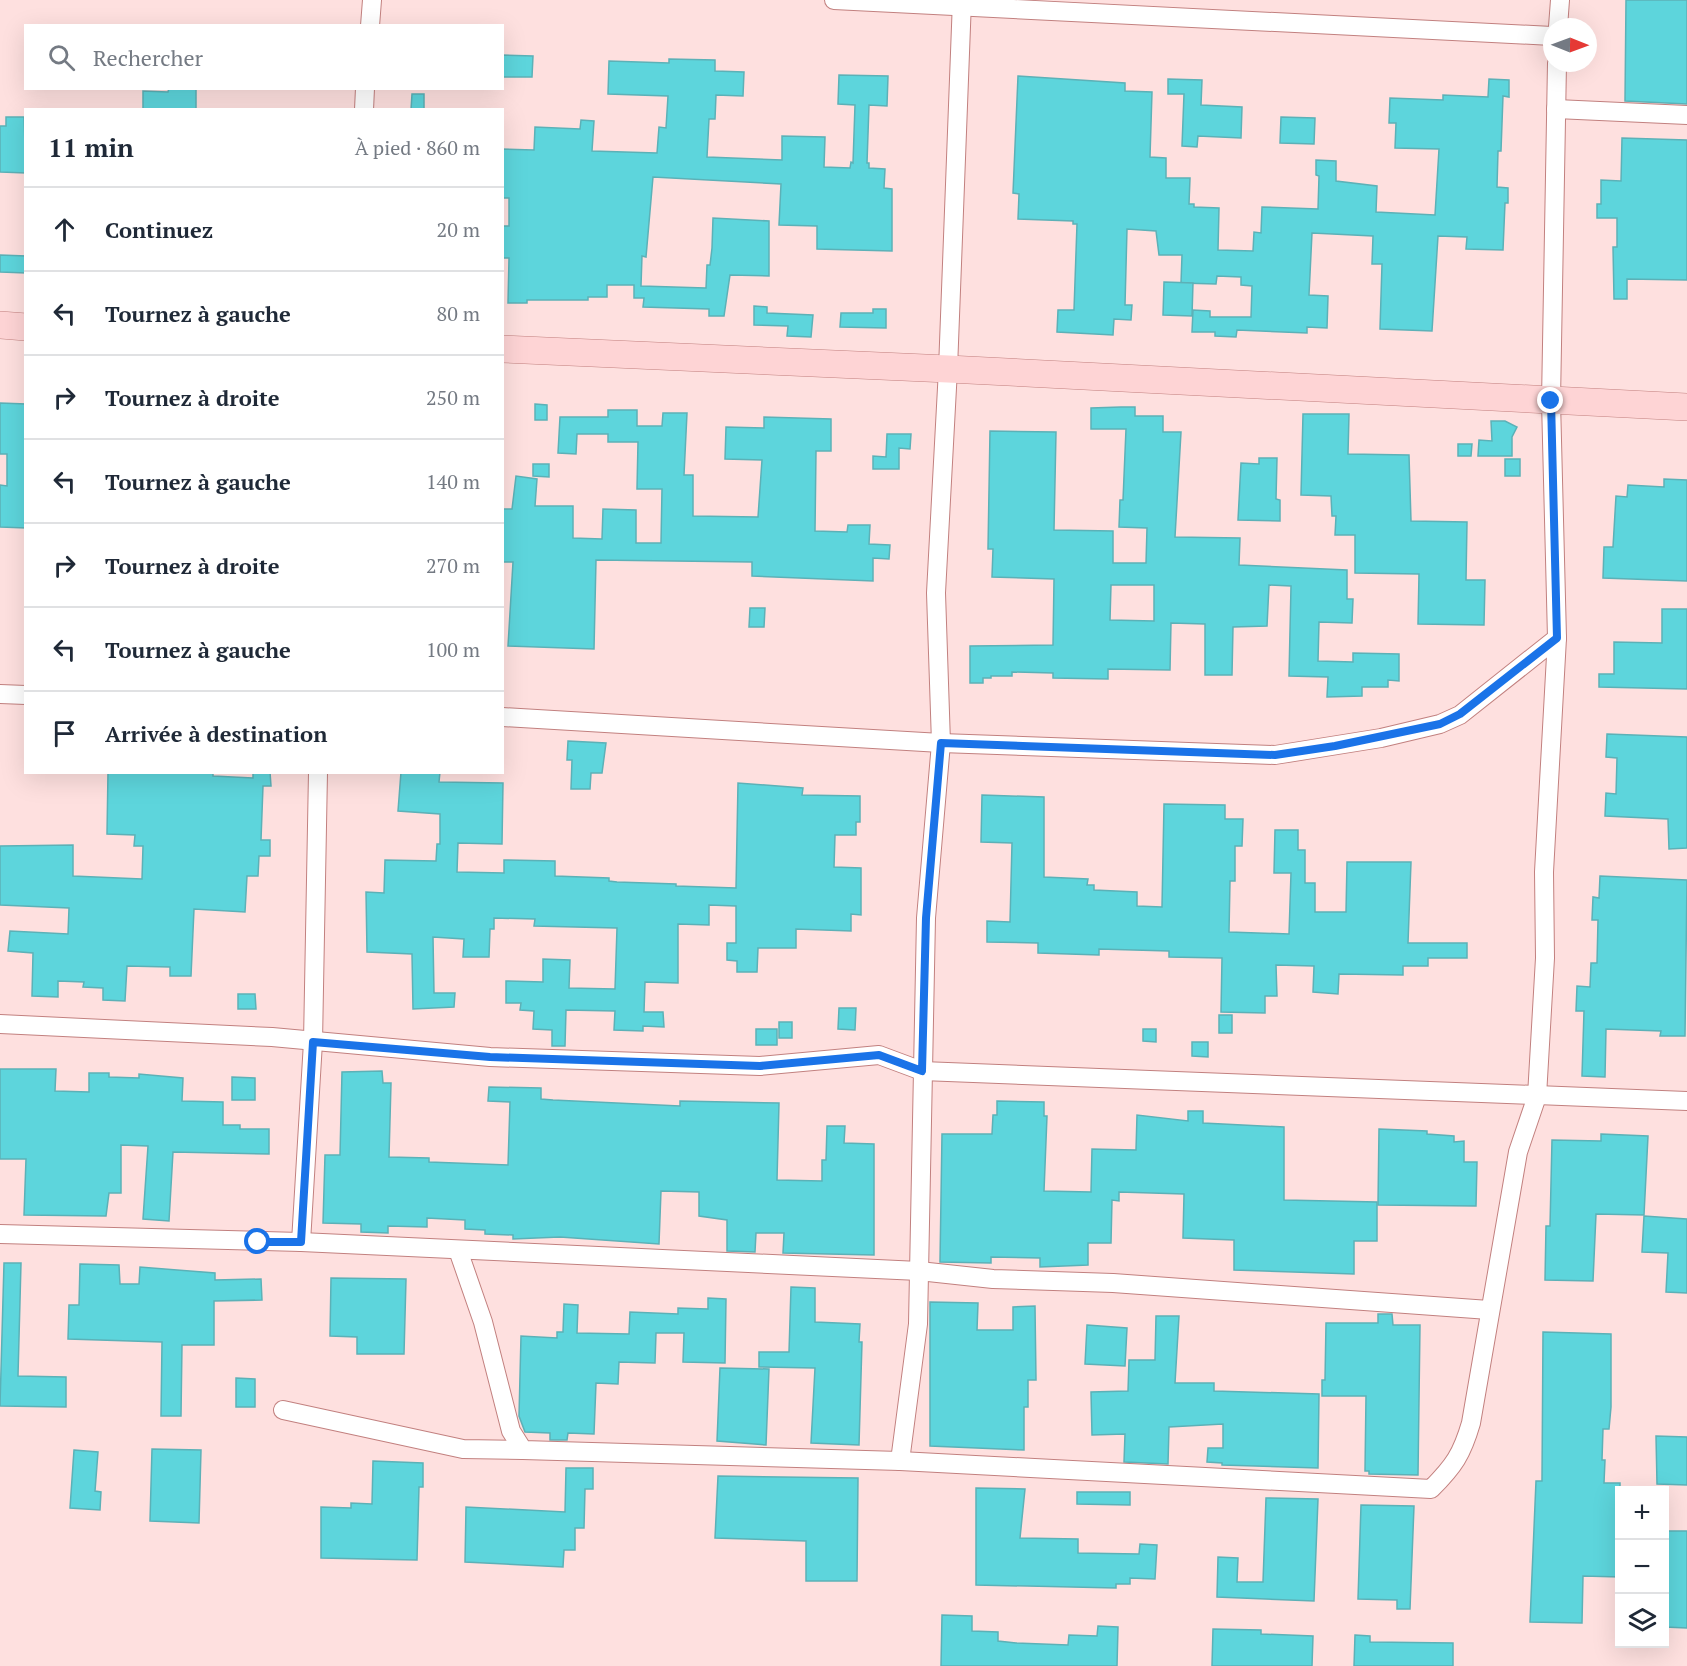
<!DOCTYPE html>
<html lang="fr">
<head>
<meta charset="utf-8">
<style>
  :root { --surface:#fff; --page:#f6f6f7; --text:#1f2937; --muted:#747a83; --line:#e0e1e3 }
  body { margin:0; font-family:"PT Serif",serif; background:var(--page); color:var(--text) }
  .controls { position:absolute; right:18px; bottom:18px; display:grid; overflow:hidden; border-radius:0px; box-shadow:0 6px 24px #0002 }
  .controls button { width:54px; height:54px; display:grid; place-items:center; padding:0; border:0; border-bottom:2px solid var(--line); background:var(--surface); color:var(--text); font:30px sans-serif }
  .compass { position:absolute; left:1543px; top:18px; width:54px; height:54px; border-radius:50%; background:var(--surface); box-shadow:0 6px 24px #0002; rotate:91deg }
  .stop { position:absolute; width:18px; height:18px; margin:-14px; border:4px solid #1a73e8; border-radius:50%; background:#fff }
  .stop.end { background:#1a73e8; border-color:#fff; box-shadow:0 2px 6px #0008 }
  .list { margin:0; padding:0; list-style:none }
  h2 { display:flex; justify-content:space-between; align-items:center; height:78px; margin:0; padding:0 24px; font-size:26px }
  h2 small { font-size:20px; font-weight:400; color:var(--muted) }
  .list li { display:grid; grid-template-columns:39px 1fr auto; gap:18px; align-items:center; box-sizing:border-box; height:84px; padding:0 24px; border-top:2px solid var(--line) }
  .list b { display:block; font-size:22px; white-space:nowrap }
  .list em { font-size:20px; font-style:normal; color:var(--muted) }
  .icon { flex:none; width:33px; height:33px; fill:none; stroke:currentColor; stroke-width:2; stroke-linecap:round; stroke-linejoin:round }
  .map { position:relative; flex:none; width:1687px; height:1666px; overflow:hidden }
  .search { position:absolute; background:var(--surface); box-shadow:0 6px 24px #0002; left:24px; top:24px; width:480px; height:66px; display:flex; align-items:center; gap:15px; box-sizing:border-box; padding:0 21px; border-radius:0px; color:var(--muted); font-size:22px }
  .panel { position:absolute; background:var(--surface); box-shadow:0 6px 24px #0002; left:24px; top:108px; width:480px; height:666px; border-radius:0px }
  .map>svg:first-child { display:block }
</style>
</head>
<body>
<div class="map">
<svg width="1687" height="1666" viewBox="0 0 1687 1666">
  <rect width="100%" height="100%" fill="#fee0df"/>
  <!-- building -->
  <g fill="#5dd5dc" stroke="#5cb1b7" stroke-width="1.5" fill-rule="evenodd">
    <polygon points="1626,0 1687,0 1687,104 1625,101"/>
    <polygon points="502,55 533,56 532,77 502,77"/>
    <polygon points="669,59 715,60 715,71 744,72 743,96 716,95 715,119 709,119 707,157 782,160 782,136 825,137 824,167 850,168 851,162 853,163 855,105 838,104 839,75 888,76 887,106 869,105 867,163 869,163 869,168 885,169 884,188 892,189 892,251 817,249 817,226 779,225 781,184 653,177 646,257 642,256 641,286 706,288 707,265 710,265 712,248 713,218 769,221 769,276 730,275 724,316 709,316 709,309 643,307 644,298 634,298 634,285 607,285 607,297 588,297 588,300 527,300 527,303 508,303 509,258 502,258 502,226 509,226 509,198 502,198 502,149 534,150 535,127 580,129 581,120 594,121 592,151 657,153 659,127 666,128 668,96 608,94 609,61 669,63"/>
    <polygon points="1018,76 1125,83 1125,91 1152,92 1150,157 1166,158 1166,178 1190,178 1189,204 1194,204 1194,207 1219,208 1218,250 1253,251 1254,232 1261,233 1262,207 1318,209 1319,176 1316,175 1316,160 1336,161 1336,181 1377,186 1376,212 1435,215 1439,149 1395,148 1396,123 1389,123 1390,98 1443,100 1443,95 1488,97 1489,79 1509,80 1509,97 1503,96 1501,151 1498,151 1497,187 1508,188 1508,203 1505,203 1503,250 1466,249 1467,237 1438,236 1432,331 1380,329 1382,264 1372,264 1373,236 1312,233 1309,295 1328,296 1327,328 1307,327 1307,333 1237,330 1236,337 1215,336 1215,332 1192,332 1193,310 1210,311 1210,317 1251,317 1252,286 1241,285 1241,277 1217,276 1216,284 1181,283 1182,255 1159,255 1156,231 1127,229 1125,305 1132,305 1131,320 1114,319 1113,335 1057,332 1058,310 1074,310 1077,224 1073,224 1073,221 1018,219 1019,194 1013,193"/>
    <polygon points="1168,79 1202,80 1201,105 1242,107 1241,138 1198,136 1197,147 1182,146 1184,94 1168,94"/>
    <polygon points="169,88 196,88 196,110 143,110 143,91 168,92"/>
    <polygon points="412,94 424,94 424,110 411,110"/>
    <polygon points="6,117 24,117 26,173 0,172 0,126 6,126"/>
    <polygon points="1281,117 1315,118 1314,144 1280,143"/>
    <polygon points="1622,138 1687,140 1687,280 1627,279 1627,299 1614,299 1613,247 1617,247 1617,218 1597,218 1597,204 1601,204 1601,180 1621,181"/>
    <polygon points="0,255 26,256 26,273 0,272"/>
    <polygon points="1164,282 1193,283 1192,316 1163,315"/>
    <polygon points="754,306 767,307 767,313 813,315 811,337 787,336 788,326 754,325"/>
    <polygon points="873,309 886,309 886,328 840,327 841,313 873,313"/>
    <polygon points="0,403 26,404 26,528 0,527 0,485 7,486 7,454 0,454"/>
    <polygon points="535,404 547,405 547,420 535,420"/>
    <path d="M 1121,407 L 1135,407 L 1135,416 L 1163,416 L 1163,432 L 1181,432 L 1175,537 L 1240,538 L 1239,565 L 1347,570 L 1347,599 L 1353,599 L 1352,623 L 1319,622 L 1318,661 L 1353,662 L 1353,653 L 1399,654 L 1399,681 L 1388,680 L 1388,687 L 1362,687 L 1362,696 L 1327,697 L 1328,677 L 1289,676 L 1291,586 L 1269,585 L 1267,626 L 1233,627 L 1232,675 L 1205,675 L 1205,624 L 1171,623 L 1170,670 L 1108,669 L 1108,679 L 1053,678 L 1053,673 L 1012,672 L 1012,676 L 991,676 L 991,678 L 983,678 L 983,683 L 970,683 L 970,646 L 1053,645 L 1054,579 L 992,577 L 993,549 L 988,549 L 990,431 L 1056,432 L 1054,530 L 1113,531 L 1113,563 L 1146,563 L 1147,528 L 1119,527 L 1120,500 L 1123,500 L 1126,429 L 1091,429 L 1091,408 ZM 1111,585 L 1154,585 L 1154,621 L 1110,620 Z"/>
    <polygon points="608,410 637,410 637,426 662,426 663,413 687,413 684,475 693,475 693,516 758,517 762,460 725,459 726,427 764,428 764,417 831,419 831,451 816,451 815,531 847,532 848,525 870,525 869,544 890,545 889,559 873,558 873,581 752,576 752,562 596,560 594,649 508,646 513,562 502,562 502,509 512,509 516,476 537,479 535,506 573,506 573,538 602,539 603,509 636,510 636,543 661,543 662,489 637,489 638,442 608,442 608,434 577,434 576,454 558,453 560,417 608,417"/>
    <polygon points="1303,414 1349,414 1348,454 1409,455 1411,521 1467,522 1466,580 1485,580 1484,625 1418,624 1419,574 1355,573 1355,535 1335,535 1336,516 1332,516 1331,496 1301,495"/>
    <polygon points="1491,421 1505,421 1517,427 1512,437 1512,456 1478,456 1479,440 1492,441"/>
    <polygon points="887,434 911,434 910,449 899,448 899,469 873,469 873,456 886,457"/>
    <polygon points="1458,444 1472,444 1471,456 1458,456"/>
    <polygon points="1259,458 1277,458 1276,499 1280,500 1280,521 1238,520 1241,463 1259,464"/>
    <rect x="1505" y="459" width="15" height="17"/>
    <polygon points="533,464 549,464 549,477 533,476"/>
    <polygon points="1664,479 1687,480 1687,581 1603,578 1604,547 1613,547 1616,496 1627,497 1628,485 1664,487"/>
    <polygon points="750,608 765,608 764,627 749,627"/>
    <polygon points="1662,609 1687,609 1687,689 1599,687 1599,674 1614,674 1614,642 1662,643"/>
    <polygon points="1607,734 1687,737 1687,848 1669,849 1668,819 1605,816 1606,793 1616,794 1617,758 1606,757"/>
    <polygon points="568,741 606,743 602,773 591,773 590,789 571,789 572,760 567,760"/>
    <polygon points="108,772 213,772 213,776 253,778 253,772 270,772 271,786 263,786 261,840 270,840 270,856 259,856 258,876 247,876 245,912 194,909 191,976 170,976 170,967 127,966 125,1001 103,1000 103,988 83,987 84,982 58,981 58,997 32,996 33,953 8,951 10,931 68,934 69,908 0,905 0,846 73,845 73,876 142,879 143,846 134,846 135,835 107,834"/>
    <polygon points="401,772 440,772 439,782 503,783 502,844 458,843 457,872 504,873 504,860 555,861 555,876 609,878 609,881 617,882 676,884 676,886 736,888 738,783 803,788 802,795 860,796 860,822 856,822 856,835 835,835 834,867 861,868 861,915 851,914 851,931 796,929 796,948 758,948 757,972 737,972 737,961 727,960 727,943 736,943 736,906 709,905 709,925 678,924 678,983 645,982 644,1012 663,1012 664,1027 643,1026 643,1031 614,1030 615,1011 566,1010 565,1046 552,1046 552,1030 533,1029 534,1011 520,1010 521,1003 506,1003 506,981 543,982 543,959 570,960 569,988 615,989 617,928 534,926 535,919 494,918 494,929 490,929 489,957 463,957 464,939 433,937 434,993 455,993 454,1007 413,1009 412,954 367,952 366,892 384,893 385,860 436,861 437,844 440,844 440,814 398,811"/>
    <polygon points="982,795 1044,797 1044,877 1088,879 1087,885 1094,885 1094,890 1137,892 1137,906 1162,907 1164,804 1225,805 1225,819 1243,819 1242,846 1235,846 1235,881 1230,881 1229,932 1289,934 1291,873 1274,873 1275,830 1298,830 1298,850 1305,850 1305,883 1315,883 1315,912 1346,912 1347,862 1411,862 1408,943 1467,943 1467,958 1428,958 1428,966 1403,966 1403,975 1339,974 1338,994 1313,992 1314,966 1276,965 1277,996 1265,996 1265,1013 1221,1012 1222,958 1169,957 1169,951 1099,949 1099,955 1038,953 1038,943 987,942 987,921 1010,922 1012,843 981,842"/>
    <polygon points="1600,876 1687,880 1685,1036 1660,1036 1661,1031 1606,1029 1605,1077 1582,1076 1584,1011 1576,1011 1577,986 1590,987 1591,963 1597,963 1598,920 1592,920 1593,897 1599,898"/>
    <polygon points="238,994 255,994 256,1009 238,1009"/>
    <polygon points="839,1008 856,1008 855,1030 838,1029"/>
    <rect x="1219" y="1015" width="13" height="18"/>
    <rect x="779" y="1022" width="13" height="16"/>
    <rect x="756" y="1029" width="21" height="16"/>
    <polygon points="1143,1029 1156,1029 1156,1042 1143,1041"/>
    <polygon points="1192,1042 1208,1042 1208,1057 1192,1056"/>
    <polygon points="0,1069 56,1069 55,1091 89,1092 89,1073 109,1073 109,1077 139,1078 139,1074 183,1078 182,1101 223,1102 223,1125 240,1125 240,1129 269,1129 269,1154 173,1152 169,1221 143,1219 148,1146 121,1145 121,1193 109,1193 106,1216 24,1215 26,1159 0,1159"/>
    <polygon points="382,1071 383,1083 391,1083 389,1157 429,1158 429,1162 508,1165 510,1102 488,1101 489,1087 541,1088 541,1099 553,1100 680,1106 680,1101 779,1103 777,1180 822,1181 822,1160 826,1160 827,1126 845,1126 844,1143 874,1144 874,1255 783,1253 784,1233 756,1233 755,1252 727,1251 727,1220 699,1216 699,1192 661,1191 659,1244 560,1237 513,1239 513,1235 485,1234 485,1230 465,1229 465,1220 427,1218 427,1227 388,1226 388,1233 361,1232 361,1224 323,1223 325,1155 340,1155 342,1072"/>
    <polygon points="232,1077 255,1078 255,1100 232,1100"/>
    <polygon points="997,1101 1044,1102 1044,1116 1047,1116 1044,1191 1091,1192 1092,1149 1136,1150 1137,1115 1188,1121 1188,1111 1203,1111 1203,1123 1284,1127 1284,1200 1377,1202 1377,1241 1354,1241 1354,1274 1234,1270 1234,1240 1183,1238 1184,1194 1119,1192 1119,1201 1112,1200 1111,1243 1088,1243 1088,1265 1040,1267 1040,1258 991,1257 991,1263 940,1262 942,1134 992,1134 993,1115 997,1115"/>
    <polygon points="1379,1129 1427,1131 1427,1134 1454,1136 1454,1142 1464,1141 1464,1162 1477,1162 1476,1206 1378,1205"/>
    <polygon points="1601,1134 1648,1136 1644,1215 1596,1214 1593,1281 1545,1280 1546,1226 1550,1226 1552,1140 1601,1141"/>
    <polygon points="1644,1216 1687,1219 1687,1293 1666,1292 1668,1253 1642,1252"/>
    <polygon points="4,1263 21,1263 18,1376 66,1377 66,1407 0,1406"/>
    <polygon points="80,1264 119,1265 120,1284 139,1284 140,1267 215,1273 215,1280 261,1279 262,1300 214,1301 214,1345 182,1345 181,1416 161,1416 162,1342 68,1339 69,1305 79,1305"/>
    <polygon points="331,1278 406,1279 404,1354 357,1354 357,1337 330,1336"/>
    <polygon points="791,1287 815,1288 815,1322 860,1324 859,1342 862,1342 859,1445 811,1443 815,1368 759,1367 759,1352 789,1352"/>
    <polygon points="708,1298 726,1299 725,1363 683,1362 684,1333 656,1333 655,1363 619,1362 618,1384 596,1383 594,1434 568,1433 567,1440 550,1440 550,1433 525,1432 519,1416 521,1336 557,1338 557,1332 563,1332 564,1304 578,1305 577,1333 629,1334 630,1312 678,1314 678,1308 708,1309"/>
    <polygon points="930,1302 978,1303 977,1330 1013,1330 1013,1307 1035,1306 1036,1380 1028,1380 1028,1407 1024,1407 1024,1450 930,1446"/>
    <polygon points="1378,1314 1392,1314 1393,1325 1420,1325 1418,1475 1369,1474 1369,1471 1365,1471 1366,1396 1322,1396 1322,1380 1325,1380 1326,1323 1378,1323"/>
    <polygon points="1156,1316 1179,1316 1175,1383 1214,1383 1214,1391 1319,1394 1318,1468 1222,1465 1222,1463 1207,1462 1208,1448 1223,1448 1223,1424 1169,1427 1168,1464 1124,1462 1125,1434 1092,1435 1091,1392 1128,1391 1129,1360 1155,1360"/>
    <polygon points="1087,1325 1127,1328 1125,1366 1085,1364"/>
    <polygon points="1543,1332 1611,1334 1611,1407 1609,1429 1603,1429 1602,1460 1605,1460 1604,1483 1620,1483 1620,1577 1583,1576 1582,1623 1530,1622 1536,1481 1542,1481"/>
    <polygon points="720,1368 769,1369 766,1445 717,1441"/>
    <polygon points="236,1378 255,1379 255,1407 236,1407"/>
    <polygon points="1656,1436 1687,1437 1687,1485 1657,1484"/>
    <polygon points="152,1449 201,1450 199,1523 150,1521"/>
    <polygon points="74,1450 98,1452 95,1491 101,1492 100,1510 70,1508"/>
    <polygon points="373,1461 423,1463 423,1487 419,1487 417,1560 321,1558 321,1507 351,1508 351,1503 372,1504"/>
    <polygon points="566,1468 593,1468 593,1489 585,1489 584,1528 575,1528 575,1550 564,1550 563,1567 465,1562 466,1507 565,1512"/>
    <polygon points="718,1476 858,1478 857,1581 806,1581 806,1541 715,1538"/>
    <polygon points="976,1488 1025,1489 1020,1538 1078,1539 1078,1553 1139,1554 1140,1544 1157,1545 1155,1579 1130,1578 1130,1584 1116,1584 1116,1588 976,1585"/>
    <polygon points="1077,1492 1130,1492 1130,1505 1077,1504"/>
    <polygon points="1266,1498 1318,1499 1314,1601 1217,1597 1218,1557 1238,1558 1237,1582 1263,1582"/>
    <polygon points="1361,1505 1414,1506 1410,1609 1397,1609 1397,1600 1358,1599"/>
    <polygon points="1665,1531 1687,1531 1687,1628 1665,1627"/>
    <polygon points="942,1615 972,1616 972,1631 998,1632 998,1641 1016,1643 1068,1645 1069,1635 1097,1636 1098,1626 1118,1627 1117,1666 941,1666"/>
    <polygon points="1213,1629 1261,1630 1261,1634 1313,1636 1312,1666 1212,1666"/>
    <polygon points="1355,1635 1370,1636 1370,1642 1453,1643 1453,1666 1354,1666"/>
  </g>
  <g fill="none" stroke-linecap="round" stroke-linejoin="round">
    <defs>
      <g id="street">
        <polyline points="834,0 1552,36"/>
        <polyline points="370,26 372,0"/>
        <polyline points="1558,27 1560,0"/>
        <polyline points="1556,109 1687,115"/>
        <polyline points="364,110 365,88"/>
        <polyline points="0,694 26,695"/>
        <polyline points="502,717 941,743 1275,755 1381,738 1440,724 1460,715 1557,638 1551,401 1557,63"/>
        <polyline points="0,1024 272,1037 490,1057 760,1066 879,1055 922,1071 1687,1101"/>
        <polyline points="0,1234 301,1242 919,1271 993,1279 1113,1283 1489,1310"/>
        <polyline points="301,1242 313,1042 318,772"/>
        <path d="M 458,1250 L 483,1322 L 511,1431 L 523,1450 L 900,1461 L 1431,1489 C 1454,1466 1462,1454 1471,1423 L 1518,1152 L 1537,1096 L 1545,958 L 1544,872 L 1557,638"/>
        <polyline points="283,1410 463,1449 523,1450"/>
        <polyline points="900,1461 918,1324 926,918 941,743 936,593 948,369 962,0"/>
      </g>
      <g id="secondary">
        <polyline points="0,325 26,327"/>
        <polyline points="502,349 948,369 1687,407"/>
      </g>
    </defs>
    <!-- street casing -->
    <use href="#street" stroke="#c2807f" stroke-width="20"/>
    <!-- secondary casing -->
    <use href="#secondary" stroke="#c2807f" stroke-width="28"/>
    <!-- street -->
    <use href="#street" stroke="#fff" stroke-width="18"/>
    <!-- secondary -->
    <use href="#secondary" stroke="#fed4d5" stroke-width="27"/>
  </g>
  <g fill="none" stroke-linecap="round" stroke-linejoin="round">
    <!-- route -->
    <polyline stroke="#1a73e8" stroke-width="8" points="258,1242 301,1242 313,1042 490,1057 760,1066 879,1055 922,1071 926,918 941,743 1275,755 1335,746 1440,724 1460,714 1557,638 1551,401"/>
  </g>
</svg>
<div class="controls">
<button>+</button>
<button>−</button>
<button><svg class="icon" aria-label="layers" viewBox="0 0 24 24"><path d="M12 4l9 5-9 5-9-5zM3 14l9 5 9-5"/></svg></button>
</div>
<svg class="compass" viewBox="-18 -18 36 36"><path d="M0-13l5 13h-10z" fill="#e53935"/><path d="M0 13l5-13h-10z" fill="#747a83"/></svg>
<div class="stop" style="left:258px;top:1242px"></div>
<div class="stop end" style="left:1551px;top:401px"></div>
<div class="search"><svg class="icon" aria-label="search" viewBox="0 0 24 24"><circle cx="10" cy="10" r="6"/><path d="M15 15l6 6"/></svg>Rechercher</div>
<section class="panel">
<h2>11 min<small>À pied · 860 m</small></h2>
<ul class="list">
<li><svg class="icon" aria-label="ahead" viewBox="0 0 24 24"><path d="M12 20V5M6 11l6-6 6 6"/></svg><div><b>Continuez</b></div><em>20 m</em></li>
<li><svg class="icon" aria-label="left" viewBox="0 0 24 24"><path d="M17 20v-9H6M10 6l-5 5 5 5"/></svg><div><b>Tournez à gauche</b></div><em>80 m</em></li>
<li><svg class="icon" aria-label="right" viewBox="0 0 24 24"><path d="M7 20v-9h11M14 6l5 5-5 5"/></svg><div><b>Tournez à droite</b></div><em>250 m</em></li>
<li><svg class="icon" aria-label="left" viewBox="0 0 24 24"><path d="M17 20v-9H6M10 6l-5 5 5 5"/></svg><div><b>Tournez à gauche</b></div><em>140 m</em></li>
<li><svg class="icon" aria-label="right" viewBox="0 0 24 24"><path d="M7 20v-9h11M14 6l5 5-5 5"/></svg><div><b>Tournez à droite</b></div><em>270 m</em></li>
<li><svg class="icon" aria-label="left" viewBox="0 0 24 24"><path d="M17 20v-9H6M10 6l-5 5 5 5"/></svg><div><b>Tournez à gauche</b></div><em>100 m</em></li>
<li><svg class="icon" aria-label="arrive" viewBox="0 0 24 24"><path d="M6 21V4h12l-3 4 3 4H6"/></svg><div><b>Arrivée à destination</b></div></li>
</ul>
</section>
</div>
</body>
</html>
